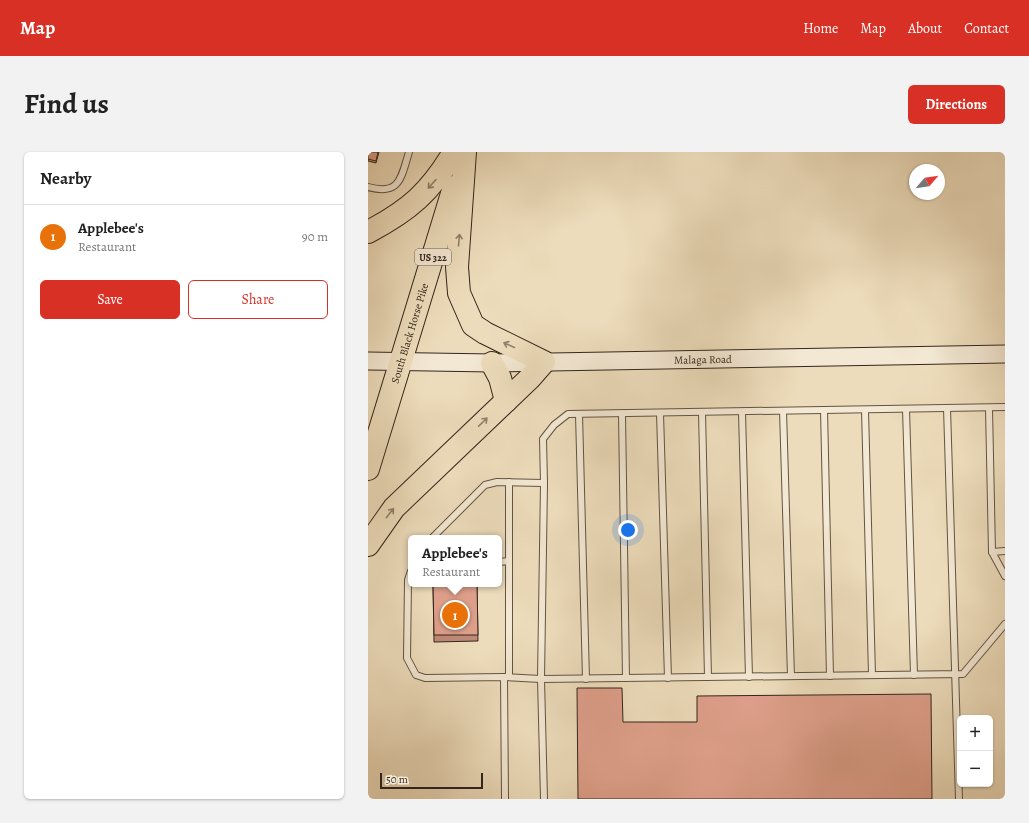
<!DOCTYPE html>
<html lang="en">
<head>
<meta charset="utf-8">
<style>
  :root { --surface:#fff; --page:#f2f2f2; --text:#222; --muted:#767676; --line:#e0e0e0; --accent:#d93025 }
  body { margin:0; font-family:Alegreya,serif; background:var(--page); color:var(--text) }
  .controls { position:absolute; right:12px; bottom:12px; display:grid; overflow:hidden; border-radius:6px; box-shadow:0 1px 3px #0004 }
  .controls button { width:36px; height:36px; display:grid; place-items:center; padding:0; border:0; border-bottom:1px solid var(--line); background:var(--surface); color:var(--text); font:20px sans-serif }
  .compass { position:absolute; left:541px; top:12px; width:36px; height:36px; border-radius:50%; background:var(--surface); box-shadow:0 1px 3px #0004; rotate:61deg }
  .scale { position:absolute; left:12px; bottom:10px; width:103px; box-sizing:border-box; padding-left:4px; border:2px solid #33261c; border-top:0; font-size:11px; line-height:14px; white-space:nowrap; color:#33261c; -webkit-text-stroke:3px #f3e8d3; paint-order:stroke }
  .you { position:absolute; left:260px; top:378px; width:14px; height:14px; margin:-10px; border:3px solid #fff; border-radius:50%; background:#1a73e8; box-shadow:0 0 0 6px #1a73e833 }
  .badge { display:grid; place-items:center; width:26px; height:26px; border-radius:50%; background:var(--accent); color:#fff; font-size:13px; font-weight:700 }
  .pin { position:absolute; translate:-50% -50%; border:2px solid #fff; box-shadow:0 1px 4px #0006 }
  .popup { position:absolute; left:40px; top:383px; width:94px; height:52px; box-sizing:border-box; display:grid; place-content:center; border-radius:6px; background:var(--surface); filter:drop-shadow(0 1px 3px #0005); font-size:13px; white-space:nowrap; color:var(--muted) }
  .popup b { font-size:15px; color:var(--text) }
  .popup::after { content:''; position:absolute; left:50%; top:100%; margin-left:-8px; border:8px solid transparent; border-top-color:var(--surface) }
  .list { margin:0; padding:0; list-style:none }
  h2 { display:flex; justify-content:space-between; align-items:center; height:52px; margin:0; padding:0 16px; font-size:17px }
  h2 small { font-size:13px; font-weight:400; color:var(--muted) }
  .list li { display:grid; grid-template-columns:26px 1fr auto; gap:12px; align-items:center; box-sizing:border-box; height:64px; padding:0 16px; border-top:1px solid var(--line) }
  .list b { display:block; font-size:15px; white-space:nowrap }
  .list p { margin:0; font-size:13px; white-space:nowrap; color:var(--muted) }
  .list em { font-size:13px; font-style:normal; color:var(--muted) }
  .actions { display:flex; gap:8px; padding:12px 16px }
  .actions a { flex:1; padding:9px 0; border:1px solid var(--accent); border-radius:6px; text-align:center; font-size:14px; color:var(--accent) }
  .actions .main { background:var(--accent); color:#fff }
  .map { position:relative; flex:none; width:637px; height:647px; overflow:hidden; border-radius:6px }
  header { display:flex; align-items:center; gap:24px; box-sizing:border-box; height:56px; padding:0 20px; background:var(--accent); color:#fff }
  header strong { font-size:19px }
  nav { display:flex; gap:22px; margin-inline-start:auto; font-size:14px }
  .intro { display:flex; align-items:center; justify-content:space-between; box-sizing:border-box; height:96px; padding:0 24px }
  h1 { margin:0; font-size:28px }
  .button { padding:10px 18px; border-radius:6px; background:var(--accent); color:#fff; font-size:14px; font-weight:700 }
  main { display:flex; gap:24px; padding:0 24px }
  aside { flex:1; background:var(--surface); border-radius:6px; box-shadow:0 1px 3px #0004 }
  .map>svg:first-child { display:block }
</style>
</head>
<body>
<header>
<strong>Map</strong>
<nav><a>Home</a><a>Map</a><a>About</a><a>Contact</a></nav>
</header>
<div class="intro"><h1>Find us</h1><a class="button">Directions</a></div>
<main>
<aside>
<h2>Nearby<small></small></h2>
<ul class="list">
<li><span class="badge" style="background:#e8710a">1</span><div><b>Applebee's</b><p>Restaurant</p></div><em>90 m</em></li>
</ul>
<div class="actions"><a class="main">Save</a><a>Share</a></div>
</aside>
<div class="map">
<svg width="637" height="647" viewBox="0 0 637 647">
  <rect width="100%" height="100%" fill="#eddcbb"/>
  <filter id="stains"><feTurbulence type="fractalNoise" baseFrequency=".005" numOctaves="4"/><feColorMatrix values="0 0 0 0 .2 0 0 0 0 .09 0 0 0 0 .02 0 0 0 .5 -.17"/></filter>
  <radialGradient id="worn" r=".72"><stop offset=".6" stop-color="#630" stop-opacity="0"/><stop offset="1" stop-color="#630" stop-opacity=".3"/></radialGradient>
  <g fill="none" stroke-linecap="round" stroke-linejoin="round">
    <defs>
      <g id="lane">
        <path d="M 0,35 C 32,44 33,26 41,0"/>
        <polyline points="579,256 591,647"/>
        <polyline points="621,256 624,400"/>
        <polyline points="538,257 546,523"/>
        <polyline points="456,258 462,524"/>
        <polyline points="497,258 504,523"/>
        <polyline points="415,259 423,524"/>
        <polyline points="334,260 340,525"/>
        <polyline points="374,260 381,525"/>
        <polyline points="292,261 300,526"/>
        <polyline points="211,262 218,527"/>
        <polyline points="254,262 258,526"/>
        <polyline points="141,330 141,525"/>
        <polyline points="176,331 175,287 186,273 200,262 637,255"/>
        <polyline points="64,386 117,333 129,330 176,331 173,527 136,525"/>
        <polyline points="637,399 624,400 637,424"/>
        <polyline points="131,410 141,409"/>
        <polyline points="43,419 40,428 39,506 48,523 57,526 136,525 137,647"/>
        <polyline points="176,647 173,527 595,522 637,472"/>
      </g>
      <g id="secondary">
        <path id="s1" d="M 0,209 L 124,211 L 637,202"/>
      </g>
      <g id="highway">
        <path d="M 0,80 C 42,58 62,40 86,0"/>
        <polyline points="124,211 132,226 138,249"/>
        <path id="s2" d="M 0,317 L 86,35"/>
        <polyline points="0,393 26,356 162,226 176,210 117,181 105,173 91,141 89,115 97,0"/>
      </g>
    </defs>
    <!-- lane casing -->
    <use href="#lane" stroke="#625444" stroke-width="8"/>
    <!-- secondary casing -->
    <use href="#secondary" stroke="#33261c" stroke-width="19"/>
    <!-- highway casing -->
    <use href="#highway" stroke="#33261c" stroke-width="24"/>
    <!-- lane -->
    <use href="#lane" stroke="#f3e8d3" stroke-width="6"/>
    <!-- secondary -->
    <use href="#secondary" stroke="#f3e8d3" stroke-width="17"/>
    <!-- highway -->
    <use href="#highway" stroke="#eddcbb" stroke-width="22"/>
  </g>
  <!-- wall -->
  <g fill="#bf8977" stroke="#33261c">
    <polygon points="0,0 11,0 8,11 0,9"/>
    <polygon points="65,432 109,432 110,489 66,490"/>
  </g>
  <!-- building -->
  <g fill="#de9f8a" stroke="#33261c">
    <polygon points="0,0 10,0 8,9 0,7"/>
    <polygon points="65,432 109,432 110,483 66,483"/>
    <polygon points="209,536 254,536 255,570 329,570 329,544 563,542 564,647 210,647"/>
  </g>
  <!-- one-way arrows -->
  <defs><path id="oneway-shaft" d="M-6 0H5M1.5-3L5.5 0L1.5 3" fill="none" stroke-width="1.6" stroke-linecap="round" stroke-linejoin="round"/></defs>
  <g stroke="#90816c">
    <use href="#oneway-shaft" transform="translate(64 32) rotate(132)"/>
    <use href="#oneway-shaft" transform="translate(91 88) rotate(-85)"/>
    <use href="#oneway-shaft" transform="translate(141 193) rotate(-156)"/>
    <use href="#oneway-shaft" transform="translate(115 270) rotate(-44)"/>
    <use href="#oneway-shaft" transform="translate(22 361) rotate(-52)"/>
  </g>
  <g text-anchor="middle" stroke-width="3" stroke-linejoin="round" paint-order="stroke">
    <!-- shield labels -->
    <rect fill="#f3e8d3" stroke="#6d6053" stroke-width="1" x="47" y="97" width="36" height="16" rx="3"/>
    <g font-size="10" font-weight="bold" fill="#33261c">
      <text x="65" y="109">US 322</text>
    </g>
    <!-- street labels -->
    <g font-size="11" fill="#33261c" stroke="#f3e8d3">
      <text dy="4" stroke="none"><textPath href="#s2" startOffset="142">South Black Horse Pike</textPath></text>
      <text dy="4" stroke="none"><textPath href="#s1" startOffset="335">Malaga Road</textPath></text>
    </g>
  </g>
  <rect width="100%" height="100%" filter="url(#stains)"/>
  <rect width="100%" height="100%" fill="url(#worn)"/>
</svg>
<div class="controls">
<button>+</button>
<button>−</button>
</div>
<svg class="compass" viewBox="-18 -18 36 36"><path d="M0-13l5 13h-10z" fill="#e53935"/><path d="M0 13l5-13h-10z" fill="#767676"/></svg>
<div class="scale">50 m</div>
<div class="you"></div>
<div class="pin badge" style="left:87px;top:463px;background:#e8710a">1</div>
<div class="popup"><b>Applebee's</b>Restaurant</div>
</div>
</main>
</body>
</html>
